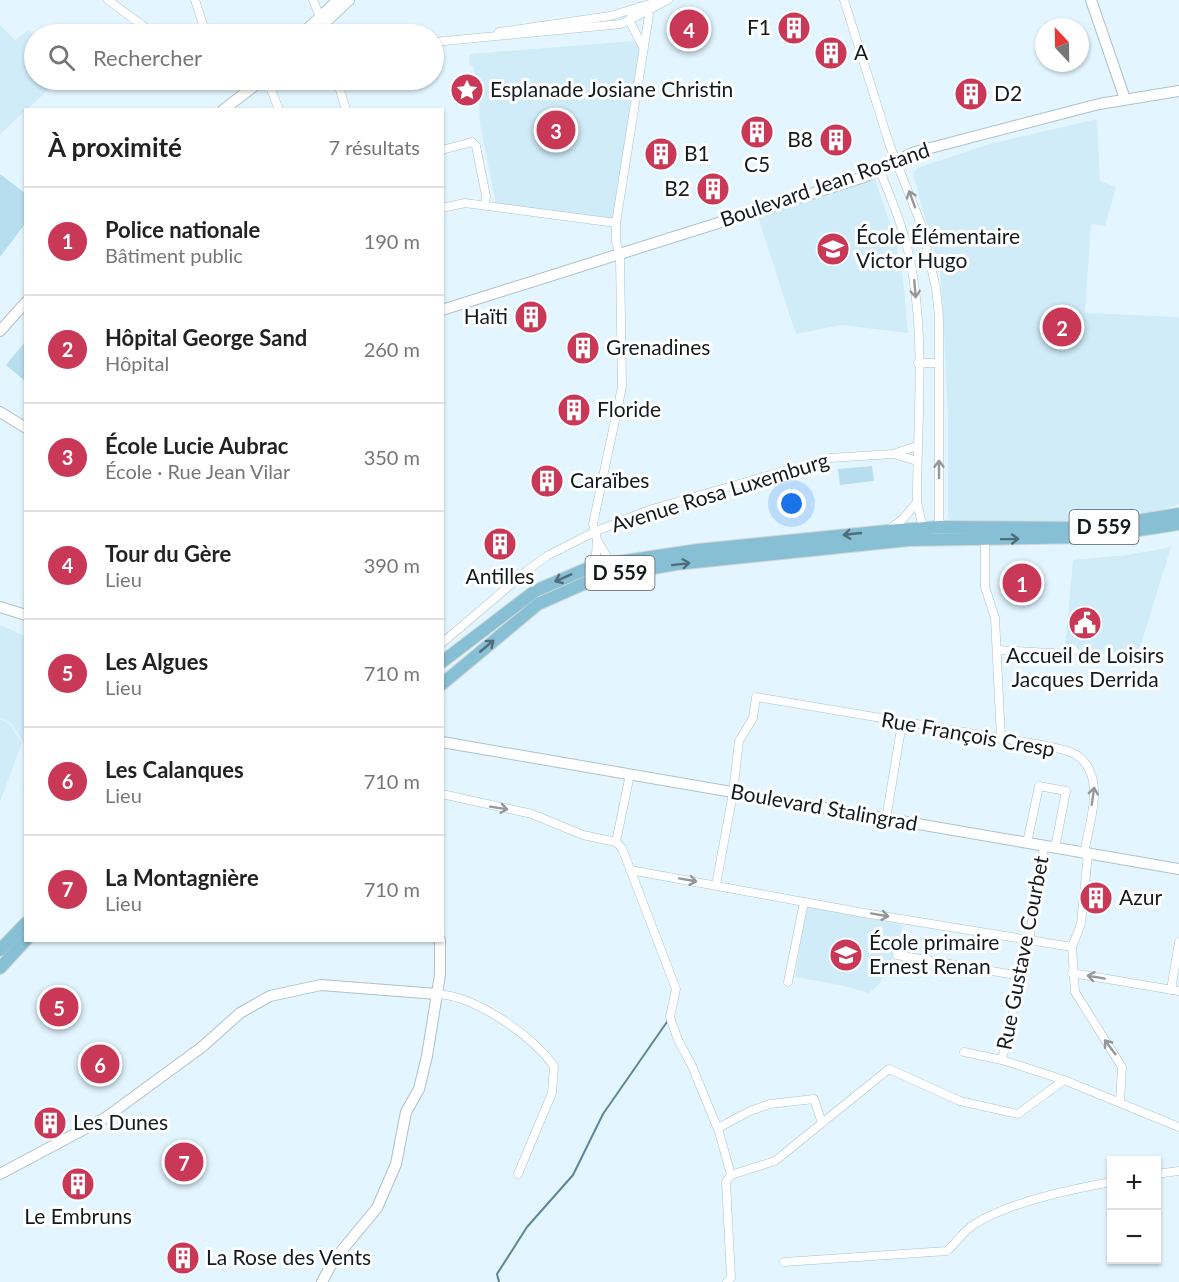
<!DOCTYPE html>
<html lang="fr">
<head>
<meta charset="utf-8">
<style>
  :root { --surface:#fff; --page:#f6f6f6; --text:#222; --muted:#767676; --line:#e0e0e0; --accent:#c93957 }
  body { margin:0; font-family:Lato,sans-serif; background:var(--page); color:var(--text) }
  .controls { position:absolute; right:18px; bottom:18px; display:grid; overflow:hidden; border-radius:0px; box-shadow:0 2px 4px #0004 }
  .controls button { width:54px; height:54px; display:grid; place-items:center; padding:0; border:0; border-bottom:2px solid var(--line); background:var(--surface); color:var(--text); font:30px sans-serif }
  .compass { position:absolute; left:1035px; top:18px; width:54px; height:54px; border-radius:50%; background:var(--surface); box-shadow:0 2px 4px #0004; rotate:338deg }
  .you { position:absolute; left:792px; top:504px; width:21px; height:21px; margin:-15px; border:4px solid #fff; border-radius:50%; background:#1a73e8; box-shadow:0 0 0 9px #1a73e833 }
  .badge { display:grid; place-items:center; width:39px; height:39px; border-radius:50%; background:var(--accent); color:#fff; font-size:20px; font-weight:700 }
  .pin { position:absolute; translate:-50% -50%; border:3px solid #fff; box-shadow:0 2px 6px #0006 }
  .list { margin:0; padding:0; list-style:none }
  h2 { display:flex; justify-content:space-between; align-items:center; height:78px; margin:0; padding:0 24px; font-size:26px }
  h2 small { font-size:20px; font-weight:400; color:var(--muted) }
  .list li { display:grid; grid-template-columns:39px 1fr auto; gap:18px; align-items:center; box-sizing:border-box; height:108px; padding:0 24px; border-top:2px solid var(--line) }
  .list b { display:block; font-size:22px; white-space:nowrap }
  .list p { margin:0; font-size:20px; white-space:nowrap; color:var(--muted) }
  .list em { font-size:20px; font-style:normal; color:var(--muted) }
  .icon { flex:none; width:33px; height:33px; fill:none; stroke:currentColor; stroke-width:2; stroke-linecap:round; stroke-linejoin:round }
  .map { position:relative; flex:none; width:1179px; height:1282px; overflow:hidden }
  .search { position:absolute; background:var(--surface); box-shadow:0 2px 4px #0004; left:24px; top:24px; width:420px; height:66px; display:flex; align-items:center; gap:15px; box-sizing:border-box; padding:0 21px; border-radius:33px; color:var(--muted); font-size:22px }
  .panel { position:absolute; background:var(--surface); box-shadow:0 2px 4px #0004; left:24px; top:108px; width:420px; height:834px; border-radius:0px }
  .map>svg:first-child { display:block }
</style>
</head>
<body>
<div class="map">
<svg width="1179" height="1282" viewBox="0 0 1179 1282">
  <rect width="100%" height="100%" fill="#e3f6ff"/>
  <!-- built -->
  <g fill="#d0ecf8">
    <polygon points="0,25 15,40 29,30 34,36 34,80 59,80 0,134"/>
    <polygon points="633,41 644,48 616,223 496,204 480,124 479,97 473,66 470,66 469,54"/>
    <polygon points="1097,119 1100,181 1116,187 1105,226 1091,224 1085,313 1179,317 1179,504 1162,510 1090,522 951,521 948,517 948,415 942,294 940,271 913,174 917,168 989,144"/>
    <polygon points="873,173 895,239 903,278 908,333 842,325 796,334 756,211"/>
    <polygon points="1171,547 1138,654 1065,648 1073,560 1128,555"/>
    <polygon points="0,625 25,636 25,745 11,723 0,718"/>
    <polygon points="0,719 9,723 22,743 0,802"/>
    <polygon points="807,906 903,925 899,947 879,984 869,993 840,985 795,977"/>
  </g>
  <!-- green -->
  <g fill="#b7deef">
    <polygon points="0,174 26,194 25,224 0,257"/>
    <polygon points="25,342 25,381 6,365"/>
    <polygon points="872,466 874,481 840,485 838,469"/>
  </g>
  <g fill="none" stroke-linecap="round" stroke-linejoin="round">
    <!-- stream -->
    <polyline stroke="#5f8696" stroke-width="2" points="499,1282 497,1274 527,1227 573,1175 603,1114 669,1019"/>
    <defs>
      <g id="street">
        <polyline points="108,0 154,34"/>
        <polyline points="195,0 206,34"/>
        <polyline points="313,0 327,34"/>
        <polyline points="844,0 890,146 921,224 936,288 939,317 939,527"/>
        <polyline points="631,17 630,22 643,47"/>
        <polyline points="499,32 610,16 660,1"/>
        <polyline points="434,42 621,24 668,0"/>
        <polyline points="259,80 271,89 279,110"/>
        <polyline points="337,80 346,110"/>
        <polyline points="442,150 472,142 476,146 486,196 485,205"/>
        <path d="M 880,171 C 894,205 908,240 913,276 C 925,350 917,428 917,502 L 903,519 L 888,530"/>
        <polyline points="442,208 465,203 616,223"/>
        <polyline points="918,363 938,363"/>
        <polyline points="894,454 917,461"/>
        <polyline points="917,502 923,528"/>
        <polyline points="985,535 985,587 995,618 1001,739"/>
        <polyline points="611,563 597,540 593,524 622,387 620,258 616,241 616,223 649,15 644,9 638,7"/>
        <polyline points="595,566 597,542"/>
        <polyline points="442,643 528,570 547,556 594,532 649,510 830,458 893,454 917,446"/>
        <polyline points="997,650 1067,654 1074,650"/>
        <polyline points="442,794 532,814 583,835 616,842 622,848 676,989 670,1017 678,1040 692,1066 719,1132 731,1175"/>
        <polyline points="886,819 902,723"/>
        <polyline points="616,842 630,774"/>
        <polyline points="1027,843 1039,786 1066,791 1055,848"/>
        <polyline points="1088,854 1081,924 1072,947 1075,992 1122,1067 1120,1102"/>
        <polyline points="630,870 864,913 1072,947"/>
        <path d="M 716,885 L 733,793 L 739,741 L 753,718 L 756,697 L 1042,745 C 1052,748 1069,749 1078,756 C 1107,778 1089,823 1084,854"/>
        <polyline points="897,955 1021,976"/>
        <polyline points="1072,973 1179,991"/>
        <polyline points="788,982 804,902"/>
        <polyline points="1171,990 1179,942"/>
        <path d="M 437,994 C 476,996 531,1035 554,1066 L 552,1093 L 518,1174"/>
        <polyline points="964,1052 1002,1060 1064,1080"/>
        <polyline points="1002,1060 1029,941 1044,846"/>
        <polyline points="718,1128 750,1111 770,1104 814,1099 822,1123"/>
        <polyline points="1156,1174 1179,1171"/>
        <path d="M 784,1262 L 947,1251 C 956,1243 963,1232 973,1225 C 1007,1203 1072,1189 1112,1182"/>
        <polyline points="727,1282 731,1278 726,1182 731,1175 775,1161 889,1069 960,1101 1018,1114 1064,1080 1179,1127"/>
      </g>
      <g id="secondary">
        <polyline points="1091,0 1125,99"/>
        <polyline points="302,34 338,0"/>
        <polyline points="313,34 349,0"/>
        <polyline points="223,110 262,80"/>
        <polyline points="442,310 864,177 915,152 1099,104 1179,91"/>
        <polyline points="0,331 26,302"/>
        <polyline points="0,412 26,428"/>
        <polyline points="0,607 26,615"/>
        <polyline points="442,742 1179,869"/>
        <polyline points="0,1174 105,1118 202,1047 240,1013 270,996 321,985 437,994"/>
        <polyline points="322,1282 333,1261 377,1208 396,1164 406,1112 419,1089 427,1056 440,975 440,940"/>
      </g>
      <g id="primary">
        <polyline points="442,662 535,591 586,569 611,563 698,550 887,531 939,527 1093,528 1179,514"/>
        <polyline points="442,684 538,604 597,578 676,564 909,540 1094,537 1179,524"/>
        <polyline points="0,950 26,923"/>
        <polyline points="0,968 26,940"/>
      </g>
    </defs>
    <!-- street casing -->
    <use href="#street" stroke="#aec0c8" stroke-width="9"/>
    <!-- secondary casing -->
    <use href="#secondary" stroke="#aec0c8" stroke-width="12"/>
    <!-- primary casing -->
    <use href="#primary" stroke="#d5d6d6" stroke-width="14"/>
    <!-- street -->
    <use href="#street" stroke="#fff" stroke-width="8"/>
    <!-- secondary -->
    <use href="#secondary" stroke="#fff" stroke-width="10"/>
    <!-- primary -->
    <use href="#primary" stroke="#87bfd4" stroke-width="12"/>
  </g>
  <!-- one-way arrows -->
  <defs><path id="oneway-shaft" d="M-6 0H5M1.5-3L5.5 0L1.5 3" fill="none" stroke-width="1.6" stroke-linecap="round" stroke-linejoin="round" transform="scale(1.5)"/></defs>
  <g stroke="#95989a">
    <use href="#oneway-shaft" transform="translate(912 199) rotate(-110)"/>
    <use href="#oneway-shaft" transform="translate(915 289) rotate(85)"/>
    <use href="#oneway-shaft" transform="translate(939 469) rotate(-90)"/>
    <use href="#oneway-shaft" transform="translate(1093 796) rotate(-82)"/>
    <use href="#oneway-shaft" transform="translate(499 808) rotate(9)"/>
    <use href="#oneway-shaft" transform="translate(688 880) rotate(10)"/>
    <use href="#oneway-shaft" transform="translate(880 915) rotate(10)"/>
    <use href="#oneway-shaft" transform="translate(1096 977) rotate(-170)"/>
    <use href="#oneway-shaft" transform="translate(1110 1047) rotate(-127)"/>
  </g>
  <g stroke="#4e6d79">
    <use href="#oneway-shaft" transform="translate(852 534) rotate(174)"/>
    <use href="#oneway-shaft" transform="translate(1010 539) rotate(-1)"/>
    <use href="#oneway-shaft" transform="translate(681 564) rotate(-7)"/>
    <use href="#oneway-shaft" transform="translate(563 578) rotate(156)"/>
    <use href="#oneway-shaft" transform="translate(487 646) rotate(-40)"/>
  </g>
  <!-- icons -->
  <defs>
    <symbol id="building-disc" viewBox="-11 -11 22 22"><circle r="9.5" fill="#c93957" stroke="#fff"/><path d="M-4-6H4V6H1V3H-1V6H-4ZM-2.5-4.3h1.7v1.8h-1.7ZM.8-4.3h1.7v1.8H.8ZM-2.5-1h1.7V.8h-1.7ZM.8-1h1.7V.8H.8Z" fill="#fff"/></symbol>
    <symbol id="sight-disc" viewBox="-11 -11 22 22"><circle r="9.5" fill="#c93957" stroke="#fff"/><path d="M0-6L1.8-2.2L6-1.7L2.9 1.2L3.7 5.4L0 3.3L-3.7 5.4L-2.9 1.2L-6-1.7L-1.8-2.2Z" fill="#fff"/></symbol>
    <symbol id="school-disc" viewBox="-11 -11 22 22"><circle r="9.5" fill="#c93957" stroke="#fff"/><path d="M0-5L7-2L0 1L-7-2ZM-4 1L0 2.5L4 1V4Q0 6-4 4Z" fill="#fff"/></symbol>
    <symbol id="civic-disc" viewBox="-11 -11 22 22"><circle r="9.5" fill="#c93957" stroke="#fff"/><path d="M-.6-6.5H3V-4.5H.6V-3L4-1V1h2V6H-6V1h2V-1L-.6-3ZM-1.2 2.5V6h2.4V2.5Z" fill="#fff"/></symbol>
  </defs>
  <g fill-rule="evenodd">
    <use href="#building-disc" x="775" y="9" width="38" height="38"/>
    <use href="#building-disc" x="812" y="34" width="38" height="38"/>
    <use href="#sight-disc" x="448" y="71" width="38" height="38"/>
    <use href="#building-disc" x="952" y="75" width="38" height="38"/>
    <use href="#building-disc" x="738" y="113" width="38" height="38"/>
    <use href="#building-disc" x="817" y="121" width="38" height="38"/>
    <use href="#building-disc" x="642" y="135" width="38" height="38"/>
    <use href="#building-disc" x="694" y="170" width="38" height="38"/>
    <use href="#school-disc" x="814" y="230" width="38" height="38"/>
    <use href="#building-disc" x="512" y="298" width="38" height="38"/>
    <use href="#building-disc" x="564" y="329" width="38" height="38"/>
    <use href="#building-disc" x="555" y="391" width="38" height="38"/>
    <use href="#building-disc" x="528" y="462" width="38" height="38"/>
    <use href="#building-disc" x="481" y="525" width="38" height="38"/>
    <use href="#civic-disc" x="1066" y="604" width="38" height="38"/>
    <use href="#building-disc" x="1077" y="879" width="38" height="38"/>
    <use href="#school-disc" x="827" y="936" width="38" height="38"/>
    <use href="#building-disc" x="31" y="1104" width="38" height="38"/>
    <use href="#building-disc" x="59" y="1165" width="38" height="38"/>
    <use href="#building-disc" x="164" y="1239" width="38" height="38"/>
  </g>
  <g text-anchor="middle" stroke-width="6" stroke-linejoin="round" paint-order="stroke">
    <!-- shield labels -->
    <g fill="#fff" stroke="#5a5f62" stroke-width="1.5">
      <rect x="1069.5" y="510" width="69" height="34" rx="4.5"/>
      <rect x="585.5" y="556" width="69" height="34" rx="4.5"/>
    </g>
    <g font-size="20" font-weight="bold" fill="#141b1e">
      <text x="1104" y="534">D 559</text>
      <text x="620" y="580">D 559</text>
    </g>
    <!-- poi labels -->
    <g font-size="21" fill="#141b1e" stroke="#fff" text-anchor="start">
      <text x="771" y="35" text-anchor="end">F1</text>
      <text x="854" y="60">A</text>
      <text x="490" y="97">Esplanade Josiane Christin</text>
      <text x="994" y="101">D2</text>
      <text x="813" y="147" text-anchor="end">B8</text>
      <text x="684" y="161">B1</text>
      <text x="757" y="172" text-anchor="middle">C5</text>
      <text x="690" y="196" text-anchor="end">B2</text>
      <text x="856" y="244">École Élémentaire<tspan x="856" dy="24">Victor Hugo</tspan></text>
      <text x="508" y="324" text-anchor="end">Haïti</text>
      <text x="606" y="355">Grenadines</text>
      <text x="597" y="417">Floride</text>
      <text x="570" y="488">Caraïbes</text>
      <text x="500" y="584" text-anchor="middle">Antilles</text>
      <text x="1085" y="663" text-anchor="middle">Accueil de Loisirs<tspan x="1085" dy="24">Jacques Derrida</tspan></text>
      <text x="1119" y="905">Azur</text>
      <text x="869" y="950">École primaire<tspan x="869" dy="24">Ernest Renan</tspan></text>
      <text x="73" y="1130">Les Dunes</text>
      <text x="78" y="1224" text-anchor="middle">Le Embruns</text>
      <text x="206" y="1265">La Rose des Vents</text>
    </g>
    <!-- street labels -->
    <g font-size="21" fill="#141b1e" stroke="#fff">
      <text transform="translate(825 185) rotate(-19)" y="7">Boulevard Jean Rostand</text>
      <text transform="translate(720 493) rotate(-17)" y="7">Avenue Rosa Luxemburg</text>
      <text transform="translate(968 735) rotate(10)" y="7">Rue François Cresp</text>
      <text transform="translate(824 808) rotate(10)" y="7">Boulevard Stalingrad</text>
      <text transform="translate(1023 953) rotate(-79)" y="7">Rue Gustave Courbet</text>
    </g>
  </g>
</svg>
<div class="controls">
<button>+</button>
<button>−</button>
</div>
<svg class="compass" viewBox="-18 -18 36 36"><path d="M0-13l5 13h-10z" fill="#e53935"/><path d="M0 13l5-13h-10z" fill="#767676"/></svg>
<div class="you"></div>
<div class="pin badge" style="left:1022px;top:583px">1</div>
<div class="pin badge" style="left:1062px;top:327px">2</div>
<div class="pin badge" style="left:556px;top:130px">3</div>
<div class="pin badge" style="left:689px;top:29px">4</div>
<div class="pin badge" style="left:59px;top:1007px">5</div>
<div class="pin badge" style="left:100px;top:1064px">6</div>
<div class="pin badge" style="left:184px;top:1162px">7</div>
<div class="search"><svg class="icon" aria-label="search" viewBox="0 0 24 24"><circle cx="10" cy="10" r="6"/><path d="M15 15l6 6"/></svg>Rechercher</div>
<section class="panel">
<h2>À proximité<small>7 résultats</small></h2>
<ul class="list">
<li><span class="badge">1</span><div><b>Police nationale</b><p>Bâtiment public</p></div><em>190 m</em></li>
<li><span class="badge">2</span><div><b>Hôpital George Sand</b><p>Hôpital</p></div><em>260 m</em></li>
<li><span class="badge">3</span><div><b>École Lucie Aubrac</b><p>École · Rue Jean Vilar</p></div><em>350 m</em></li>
<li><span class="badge">4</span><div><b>Tour du Gère</b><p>Lieu</p></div><em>390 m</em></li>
<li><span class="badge">5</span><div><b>Les Algues</b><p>Lieu</p></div><em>710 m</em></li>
<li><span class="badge">6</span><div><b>Les Calanques</b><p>Lieu</p></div><em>710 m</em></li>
<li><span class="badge">7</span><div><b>La Montagnière</b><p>Lieu</p></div><em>710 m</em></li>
</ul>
</section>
</div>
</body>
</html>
